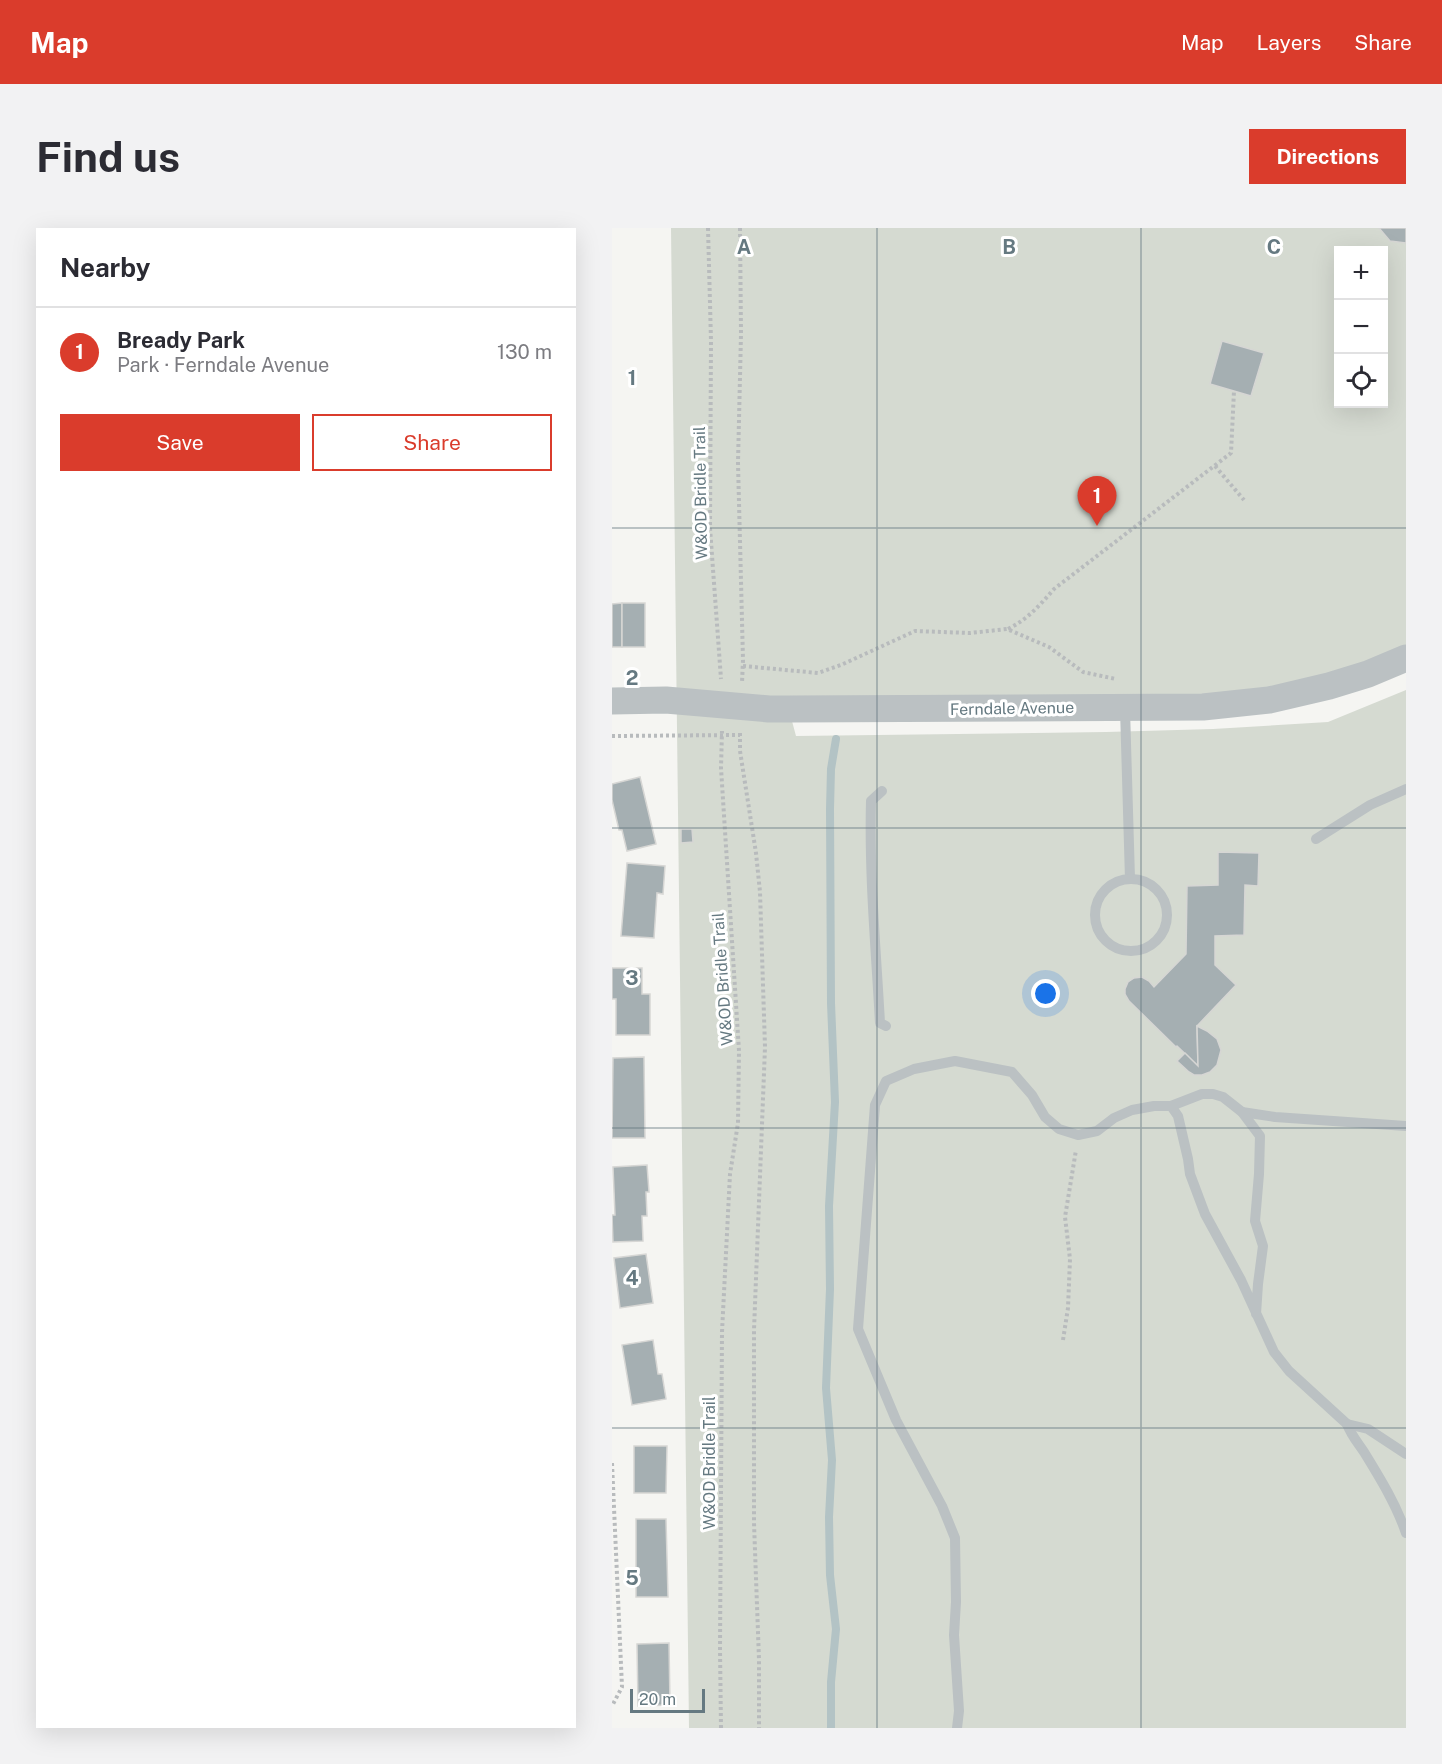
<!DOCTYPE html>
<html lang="en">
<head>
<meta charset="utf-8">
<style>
  :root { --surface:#fff; --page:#f2f2f3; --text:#2b2b33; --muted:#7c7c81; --line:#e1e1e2; --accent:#da3c2c }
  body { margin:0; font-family:"Public Sans",sans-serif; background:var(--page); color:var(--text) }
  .controls { position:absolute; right:18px; top:18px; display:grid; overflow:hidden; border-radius:0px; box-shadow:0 6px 24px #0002 }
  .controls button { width:54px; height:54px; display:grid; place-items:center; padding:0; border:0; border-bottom:2px solid var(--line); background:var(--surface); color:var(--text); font:30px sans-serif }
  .scale { position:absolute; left:18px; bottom:15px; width:75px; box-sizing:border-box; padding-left:6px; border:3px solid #657981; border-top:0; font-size:16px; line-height:21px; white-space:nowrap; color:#657981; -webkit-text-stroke:4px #fff; paint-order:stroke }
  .you { position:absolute; left:434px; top:766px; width:21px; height:21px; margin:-15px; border:4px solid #fff; border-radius:50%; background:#1a73e8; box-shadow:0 0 0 9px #1a73e833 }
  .badge { display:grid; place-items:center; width:39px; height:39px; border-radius:50%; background:var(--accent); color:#fff; font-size:20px; font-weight:700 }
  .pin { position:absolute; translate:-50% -50px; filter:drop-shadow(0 2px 3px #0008) }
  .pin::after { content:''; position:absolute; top:32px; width:21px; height:18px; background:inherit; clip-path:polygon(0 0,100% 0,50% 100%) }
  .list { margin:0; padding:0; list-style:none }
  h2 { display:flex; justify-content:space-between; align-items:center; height:78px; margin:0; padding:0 24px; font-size:26px }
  h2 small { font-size:20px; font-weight:400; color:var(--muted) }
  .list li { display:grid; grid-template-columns:39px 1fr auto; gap:18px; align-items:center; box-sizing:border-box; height:90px; padding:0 24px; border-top:2px solid var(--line) }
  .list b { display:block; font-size:22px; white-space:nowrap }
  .list p { margin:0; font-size:20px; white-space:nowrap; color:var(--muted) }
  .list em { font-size:20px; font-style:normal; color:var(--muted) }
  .actions { display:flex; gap:12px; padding:18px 24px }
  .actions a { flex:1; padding:14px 0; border:2px solid var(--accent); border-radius:0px; text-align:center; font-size:21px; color:var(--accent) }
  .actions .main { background:var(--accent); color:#fff }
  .icon { flex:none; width:33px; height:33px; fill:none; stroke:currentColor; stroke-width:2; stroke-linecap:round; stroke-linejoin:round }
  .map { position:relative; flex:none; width:794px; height:1500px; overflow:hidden; border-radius:0px }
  header { display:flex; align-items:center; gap:36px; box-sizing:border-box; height:84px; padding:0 30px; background:var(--accent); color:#fff }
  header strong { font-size:28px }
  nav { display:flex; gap:33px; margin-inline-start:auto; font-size:21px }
  .intro { display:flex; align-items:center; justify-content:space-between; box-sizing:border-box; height:144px; padding:0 36px }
  h1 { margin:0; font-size:42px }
  .button { padding:15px 27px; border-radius:0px; background:var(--accent); color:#fff; font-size:21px; font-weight:700 }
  main { display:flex; gap:36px; padding:0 36px }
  aside { flex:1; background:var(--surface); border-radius:0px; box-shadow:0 6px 24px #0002 }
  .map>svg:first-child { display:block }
</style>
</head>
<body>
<header>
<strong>Map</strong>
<nav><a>Map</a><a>Layers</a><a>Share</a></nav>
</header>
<div class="intro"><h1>Find us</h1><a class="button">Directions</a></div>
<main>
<aside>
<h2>Nearby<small></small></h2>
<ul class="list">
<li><span class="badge">1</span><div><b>Bready Park</b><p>Park · Ferndale Avenue</p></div><em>130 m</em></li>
</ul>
<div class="actions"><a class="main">Save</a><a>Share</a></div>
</aside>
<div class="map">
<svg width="794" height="1500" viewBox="0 0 794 1500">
  <rect width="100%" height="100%" fill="#f5f5f2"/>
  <!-- green -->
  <path fill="#d5dad1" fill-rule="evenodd" d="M 59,0 L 794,0 L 794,421 L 704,461 L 513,479 L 177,482 L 184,508 L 494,504 L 601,501 L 716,494 L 794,462 L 794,1500 L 77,1500 ZM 726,22 L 772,22 L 772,176 L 726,176 Z"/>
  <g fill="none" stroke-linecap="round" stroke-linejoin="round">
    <!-- stream -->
    <polyline stroke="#b3c3c5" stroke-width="8" points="219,1500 219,1454 224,1401 218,1347 217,1289 220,1232 214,1160 218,1061 217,978 223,874 219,775 218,581 219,541 224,511"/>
  </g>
  <!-- building -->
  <g fill="#a5afb2" stroke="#d6d6d4" stroke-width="1.5">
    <polygon points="767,0 794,0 794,15 778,13"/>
    <polygon points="610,113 652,125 639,168 598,156"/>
    <polygon points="10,375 10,419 0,419 0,376"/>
    <rect x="10" y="375" width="23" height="44"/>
    <polygon points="28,549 44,616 15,623 10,602 7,602 0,572 0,556"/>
    <polygon points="69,601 80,601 81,614 69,615"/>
    <polygon points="606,624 647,625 646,658 633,657 632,707 603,708 603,737 624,757 585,798 586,838 565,818 564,819 517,773 513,766 513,761 516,754 522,750 530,749 537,753 542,759 574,726 575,658 606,657"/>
    <polygon points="15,635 53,638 51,666 45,665 42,710 9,708"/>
    <polygon points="0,740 30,740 30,766 38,766 38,807 4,807 4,771 0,771"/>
    <polygon points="585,798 595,803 605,811 609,822 605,837 598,844 590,847 582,847 577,844 565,833 573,825 586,838"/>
    <polygon points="32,829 33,910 0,910 1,830"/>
    <polygon points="35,937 37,964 34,964 35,988 30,988 31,1013 1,1014 0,987 3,987 1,939"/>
    <polygon points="34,1026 41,1075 8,1080 2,1030"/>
    <polygon points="41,1112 46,1146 50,1146 54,1171 20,1177 10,1117"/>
    <polygon points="22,1218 55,1218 54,1265 22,1265"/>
    <polygon points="24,1291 54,1291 56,1369 24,1369"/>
    <polygon points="57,1415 58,1477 26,1478 25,1416"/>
  </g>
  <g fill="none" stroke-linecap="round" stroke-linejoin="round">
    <!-- path -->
    <g stroke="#b8bbbd" stroke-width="4" stroke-dasharray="3 3" stroke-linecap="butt">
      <polyline points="96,0 99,113 98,300 109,451"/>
      <polyline points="128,0 129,106 126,235 131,432 130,455"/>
      <polyline points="603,238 632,272"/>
      <path d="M 396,401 C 416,391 428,377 442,361 L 619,225 L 622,163"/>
      <polyline points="131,438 206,445 229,437 303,403 358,405 395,401 437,419 471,444 504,451"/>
      <polyline points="128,505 128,523 144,625 148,664 153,819 142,1102 142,1295 147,1432 147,1500"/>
      <polyline points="0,508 128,507"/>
      <polyline points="451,1112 456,1080 458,1031 453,989 464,922"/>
      <polyline points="0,1235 10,1459 0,1478"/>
      <polyline points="109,1500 108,1421 110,1104 118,946 126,895 127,823 109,540 110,503"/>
    </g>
    <!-- service -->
    <g stroke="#bbc1c3" stroke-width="10">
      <polyline points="513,481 518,651"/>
      <path d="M 270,563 L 259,573 C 257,647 264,721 268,795 L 274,798"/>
      <polyline points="704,611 758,577 794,561"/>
      <circle cx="519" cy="687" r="36"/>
      <polyline points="630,884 663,889 794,898"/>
      <path d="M 644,1086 L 646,1056 L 651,1018 L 643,993 L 647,946 L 648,908 L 630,884 L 611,869 L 601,866 L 590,866 L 559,878 L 566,888 L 576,931 L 578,946 L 593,986 L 629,1052 L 662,1124 L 677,1143 L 735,1196 C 739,1207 746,1215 752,1224 C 768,1250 784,1276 794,1305"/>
      <polyline points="735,1196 756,1201 794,1226"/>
      <polyline points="345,1500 347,1483 342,1407 344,1374 343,1310 330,1278 284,1192 246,1101 263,877 274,853 302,841 343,833 400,844 420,867 433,889 447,901 466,907 485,903 502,890 520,882 542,878 559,878"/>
    </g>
    <!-- tertiary -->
    <polyline stroke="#bbc1c3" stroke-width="27" points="0,473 54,472 157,481 177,481 591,479 657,472 717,458 756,446 794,430"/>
  </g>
  <!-- grid -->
  <path fill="none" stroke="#657981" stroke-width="1.5" stroke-opacity="0.55" d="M 265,0 L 265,1500M 529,0 L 529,1500M 0,300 L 794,300M 0,600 L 794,600M 0,900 L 794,900M 0,1200 L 794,1200"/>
  <g text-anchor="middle" stroke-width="6" stroke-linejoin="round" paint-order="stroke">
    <!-- street labels -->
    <g font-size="16" fill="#657981" stroke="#fff">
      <text transform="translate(88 265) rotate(-91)" y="6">W&amp;OD Bridle Trail</text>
      <text transform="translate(400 480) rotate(-1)" y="6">Ferndale Avenue</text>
      <text transform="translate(110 751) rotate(-94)" y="6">W&amp;OD Bridle Trail</text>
      <text transform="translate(97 1235) rotate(-90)" y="6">W&amp;OD Bridle Trail</text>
    </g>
  </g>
  <g font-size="20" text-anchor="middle" font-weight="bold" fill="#657981" stroke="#fff" stroke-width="6" stroke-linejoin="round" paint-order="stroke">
    <text x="132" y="26">A</text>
    <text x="397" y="26">B</text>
    <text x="662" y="26">C</text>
    <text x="20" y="157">1</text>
    <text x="20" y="457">2</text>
    <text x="20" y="757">3</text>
    <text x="20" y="1057">4</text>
    <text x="20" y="1357">5</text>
  </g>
</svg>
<div class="controls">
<button>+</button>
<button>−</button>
<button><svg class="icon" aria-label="locate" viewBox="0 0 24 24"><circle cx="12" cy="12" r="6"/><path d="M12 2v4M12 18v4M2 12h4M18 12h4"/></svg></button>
</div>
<div class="scale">20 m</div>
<div class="you"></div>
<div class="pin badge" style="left:485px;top:298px">1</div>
</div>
</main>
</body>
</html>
